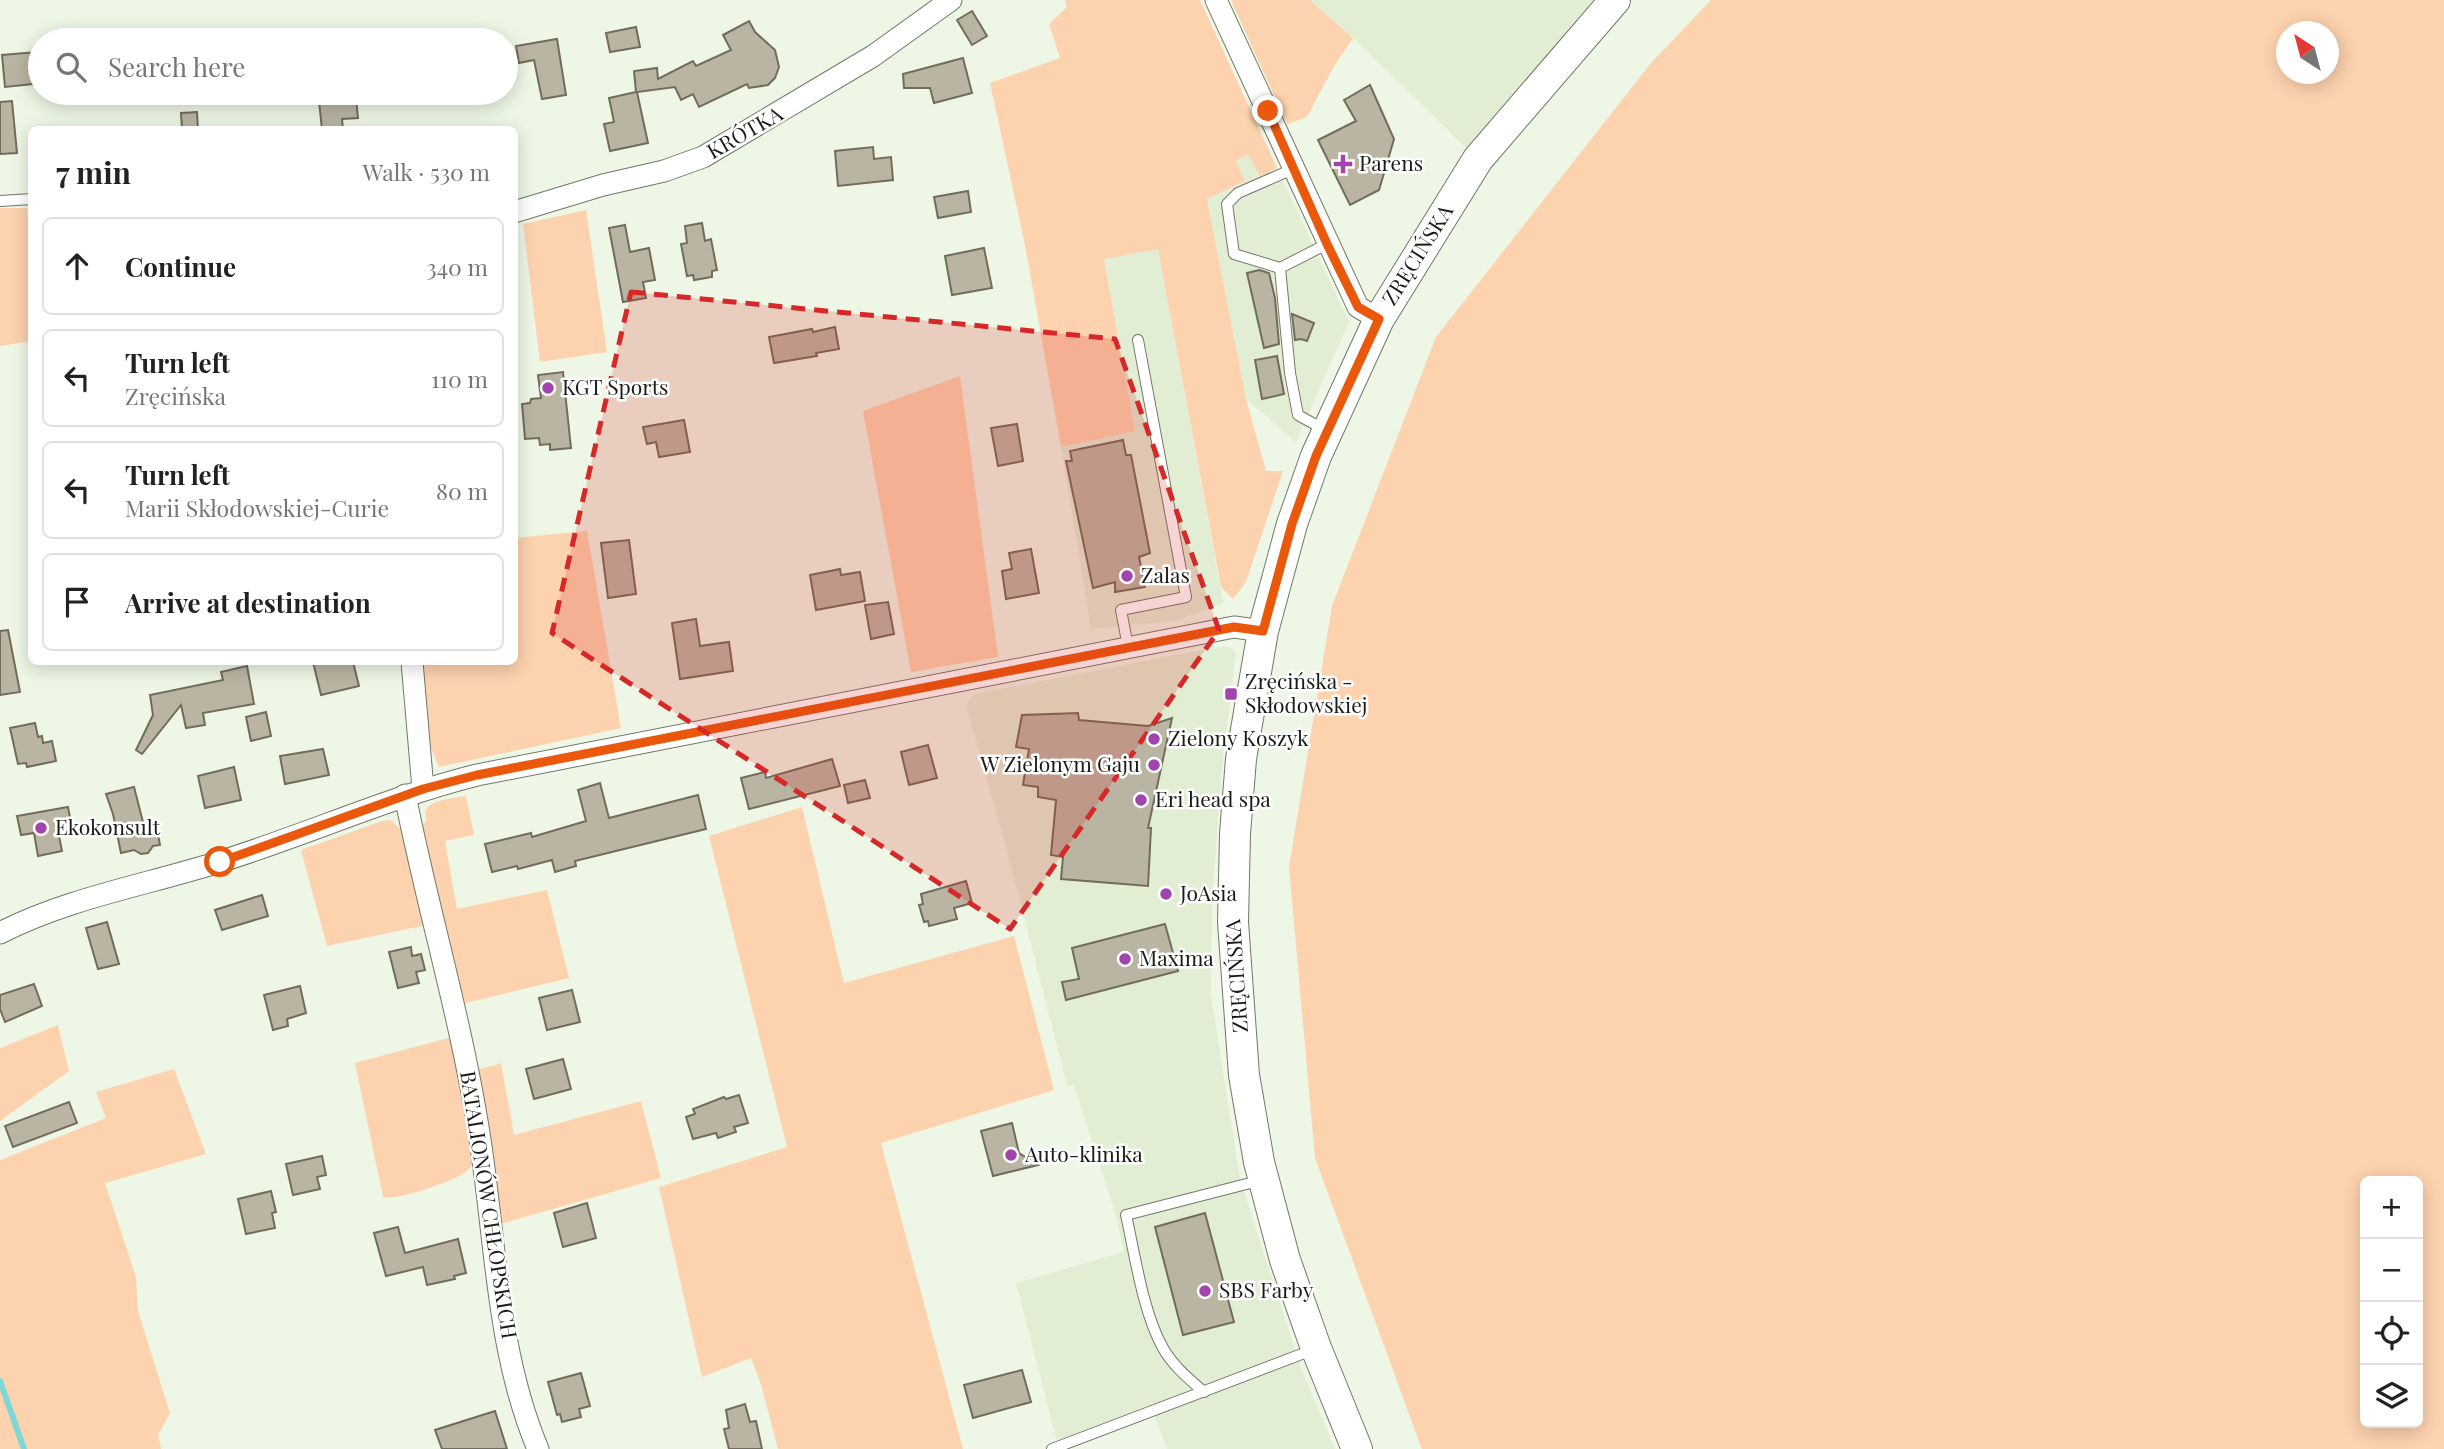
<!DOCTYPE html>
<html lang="en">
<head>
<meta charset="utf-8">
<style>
  :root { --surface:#fff; --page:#f6f6f6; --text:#222; --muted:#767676; --line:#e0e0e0 }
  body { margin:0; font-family:"Playfair Display",serif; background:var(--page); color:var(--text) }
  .controls { position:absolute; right:21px; bottom:21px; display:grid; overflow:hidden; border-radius:10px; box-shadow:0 4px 18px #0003 }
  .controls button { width:63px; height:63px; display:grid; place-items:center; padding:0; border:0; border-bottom:2px solid var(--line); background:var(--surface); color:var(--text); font:35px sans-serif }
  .compass { position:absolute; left:2276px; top:21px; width:63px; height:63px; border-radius:50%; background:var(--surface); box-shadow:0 4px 18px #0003; rotate:324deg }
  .stop { position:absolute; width:21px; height:21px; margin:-16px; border:5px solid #ea580c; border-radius:50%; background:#fff }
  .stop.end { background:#ea580c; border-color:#fff; box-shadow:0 2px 7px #0008 }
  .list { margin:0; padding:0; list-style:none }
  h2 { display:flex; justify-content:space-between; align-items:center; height:91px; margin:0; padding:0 28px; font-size:30px }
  h2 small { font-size:23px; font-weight:400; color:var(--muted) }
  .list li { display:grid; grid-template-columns:46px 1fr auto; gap:21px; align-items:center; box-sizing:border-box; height:98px; margin:0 14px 14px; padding:0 14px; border:2px solid var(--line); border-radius:10px }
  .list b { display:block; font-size:26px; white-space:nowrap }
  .list p { margin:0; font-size:23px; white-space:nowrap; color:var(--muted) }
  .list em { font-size:23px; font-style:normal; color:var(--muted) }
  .icon { flex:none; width:38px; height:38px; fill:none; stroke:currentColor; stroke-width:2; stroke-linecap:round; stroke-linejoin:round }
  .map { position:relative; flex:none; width:2444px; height:1449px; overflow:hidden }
  .search { position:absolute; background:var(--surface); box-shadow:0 4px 18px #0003; left:28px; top:28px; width:490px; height:77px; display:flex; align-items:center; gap:18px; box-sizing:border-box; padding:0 24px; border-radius:38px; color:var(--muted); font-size:26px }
  .panel { position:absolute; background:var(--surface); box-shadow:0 4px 18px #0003; left:28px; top:126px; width:490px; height:539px; border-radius:10px }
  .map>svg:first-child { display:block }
</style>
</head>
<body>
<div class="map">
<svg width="2444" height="1449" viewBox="0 0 2444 1449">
  <rect width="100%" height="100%" fill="#eef7e5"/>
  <!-- built -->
  <g fill="#e2eed4">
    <polygon points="1310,0 1615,0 1478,159 1345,30"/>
    <polygon points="1248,155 1260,176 1277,168 1349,322 1296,442 1246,399 1207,199 1245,181 1236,161"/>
    <polygon points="1158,248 1223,603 1175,621 1091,629 1061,447 1135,431 1104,258"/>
    <polygon points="1224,646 1232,648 1236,653 1223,758 1212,899 1211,995 1240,1179 1301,1368 1335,1449 1167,1449 1150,1405 1057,1441 1016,1283 1124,1252 1116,1216 1074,1085 1067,1086 1009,858 966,705 974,694"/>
  </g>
  <!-- green -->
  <g fill="#fdd2ae" fill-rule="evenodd">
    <polygon points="1065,0 1200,0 1277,168 1260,176 1248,155 1236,161 1245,181 1207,199 1246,399 1266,471 1283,471 1246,582 1233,599 1221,587 1158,249 1104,259 1135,431 1061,447 1025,245 990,83 1060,58 1049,24 1067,7"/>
    <polygon points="1231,0 1310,0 1353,38 1334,66 1307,117 1287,124"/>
    <path d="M 1711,0 L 2444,0 L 2444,1449 L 1422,1449 L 1315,1158 L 1289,867 L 1332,606 L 1436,337 L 1651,63 ZM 2286,32 L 2328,32 L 2328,74 L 2286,74 ZM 2365,1181 L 2418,1181 L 2418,1423 L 2365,1423 Z"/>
    <polygon points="0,208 27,208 32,242 32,341 0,346"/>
    <polygon points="586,210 607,352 540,362 523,224"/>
    <polygon points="960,376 998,657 911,672 863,411"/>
    <polygon points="587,531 621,728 439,767 431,748 428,723 424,719 421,662 514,662 515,538"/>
    <path d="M 466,796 L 474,835 L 445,841 L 457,909 L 547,890 L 569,978 L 462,1004 L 432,883 L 422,824 L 426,822 C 426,819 425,812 426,810 C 431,799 456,798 466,796 Z"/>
    <polygon points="802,807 844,983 1014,936 1054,1090 881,1143 963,1449 778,1449 761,1384 751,1358 702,1377 659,1187 787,1147 709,836"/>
    <polygon points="391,820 399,828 404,828 426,925 327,946 301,850 382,821"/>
    <polygon points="58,1025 69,1071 0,1121 0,1048"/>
    <path d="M 452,1037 L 476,1160 C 472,1164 469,1170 464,1173 C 451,1182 398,1201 383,1197 L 355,1063 Z"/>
    <polygon points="501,1063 514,1135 641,1101 661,1178 500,1224 474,1071"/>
    <polygon points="174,1069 206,1154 105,1183 136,1277 138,1311 170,1413 158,1435 161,1449 0,1449 0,1160 106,1118 96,1092"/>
  </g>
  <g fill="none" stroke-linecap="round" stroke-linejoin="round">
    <!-- stream -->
    <polyline stroke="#7bd8d6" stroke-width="6" points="0,1381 24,1449"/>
  </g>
  <!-- building -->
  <g fill="#bab5a3" stroke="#716c5b" stroke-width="2">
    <polygon points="972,11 987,36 972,45 957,20"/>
    <polygon points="749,21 755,32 775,50 779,67 775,78 768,85 749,88 747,84 699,107 693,94 681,100 675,87 637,92 648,143 610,151 604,124 614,122 609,98 636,92 634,71 657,68 658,79 693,61 696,66 731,50 723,35"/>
    <polygon points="636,27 640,47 610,52 606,33"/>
    <polygon points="557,39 566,95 542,99 534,60 519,63 516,46"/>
    <polygon points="37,52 39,70 32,71 33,84 5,87 2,55"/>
    <polygon points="963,58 972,93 934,103 930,88 904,88 903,74"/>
    <polygon points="1370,85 1394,139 1379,190 1350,205 1318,140 1356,121 1344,100"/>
    <polygon points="356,98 358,118 342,119 343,130 322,130 319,101"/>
    <polygon points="12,101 17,153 0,154 0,102"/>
    <polygon points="197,112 198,130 182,130 181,113"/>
    <polygon points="873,147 874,159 891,157 893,180 838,186 835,151"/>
    <polygon points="968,191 971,212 938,218 934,197"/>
    <polygon points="702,223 705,241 711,239 717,270 712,271 712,277 694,280 693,275 687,276 681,244 687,243 685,226"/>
    <polygon points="625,225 630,252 649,248 655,280 643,282 646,298 623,302 609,228"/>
    <polygon points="984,248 992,288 952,295 945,256"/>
    <polygon points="1259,270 1269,273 1275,298 1279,344 1264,348 1247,273"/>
    <polygon points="1292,314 1314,323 1307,341 1301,339 1295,340"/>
    <polygon points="835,327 839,349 816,353 817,356 774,363 769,337 812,329 813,332"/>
    <polygon points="1277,356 1284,394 1262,399 1255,360"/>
    <polygon points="563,372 571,448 550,450 550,444 540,445 539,438 525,439 522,404 530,403 531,399 541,398 538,375"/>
    <polygon points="684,420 690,452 659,457 656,442 647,444 643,427"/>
    <polygon points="1017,424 1023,461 998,466 991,428"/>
    <polygon points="1123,440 1126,455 1131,455 1150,553 1139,557 1145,587 1115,592 1115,582 1093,588 1066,461 1072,461 1070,451"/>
    <polygon points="629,540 636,594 608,598 601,543"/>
    <polygon points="1031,549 1039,593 1006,599 1002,571 1012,569 1009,553"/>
    <polygon points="840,569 841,575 860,572 865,601 816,610 810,575"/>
    <polygon points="888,602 894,634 871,639 865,605"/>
    <polygon points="696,619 700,646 729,642 733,671 680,679 672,623"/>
    <polygon points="8,630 20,692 0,695 0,631"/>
    <polygon points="313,662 353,662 359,686 321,695"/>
    <polygon points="247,666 254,704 203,713 205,725 186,728 181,705 142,754 136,750 153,715 150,695 223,680 221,672"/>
    <polygon points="266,712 271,736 251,741 246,717"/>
    <polygon points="1078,713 1079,720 1148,726 1172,718 1148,828 1151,828 1148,886 1061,879 1063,857 1051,855 1056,800 1038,797 1038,787 1023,785 1029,749 1016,747 1022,715"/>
    <polygon points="35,723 38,737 42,736 43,743 52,741 56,761 27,767 26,763 18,764 10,728"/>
    <polygon points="928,745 937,778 909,785 901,752"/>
    <polygon points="323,749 329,775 285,784 280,756"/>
    <polygon points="832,759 840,786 749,809 741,778 765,772 766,778"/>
    <polygon points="234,767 241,800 205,808 198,776"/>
    <polygon points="865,780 870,798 848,803 844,785"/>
    <polygon points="600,783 609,818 698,795 706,829 575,861 576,866 555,872 552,860 518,869 517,866 492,872 485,844 531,833 532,837 586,821 578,790"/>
    <polygon points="134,787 144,826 156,823 160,845 153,846 148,853 141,854 134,850 121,853 113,814 106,794"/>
    <polygon points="68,807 71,823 57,826 62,851 38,856 34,833 21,835 17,816"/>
    <polygon points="966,881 972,903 954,908 957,919 929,926 928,921 924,922 919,905 923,904 921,894"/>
    <polygon points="262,895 268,916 222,930 215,910"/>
    <polygon points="107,922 119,964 98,969 86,928"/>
    <polygon points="1165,924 1178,971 1066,1000 1062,982 1079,979 1072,948"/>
    <polygon points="411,947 412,956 421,954 425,970 416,972 419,983 398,988 389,952"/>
    <polygon points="34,984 42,1006 5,1022 0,1009 0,995"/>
    <polygon points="300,986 306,1013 287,1019 288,1026 273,1030 264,995"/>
    <polygon points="572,990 580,1022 547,1030 539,998"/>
    <polygon points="563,1059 571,1089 534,1099 526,1069"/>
    <polygon points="739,1095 748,1123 734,1127 736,1132 718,1138 716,1133 693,1139 686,1117 695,1114 693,1109 724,1097 726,1099"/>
    <polygon points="69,1102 77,1123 13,1147 5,1126"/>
    <polygon points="1012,1123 1019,1153 1038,1165 993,1176 981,1131"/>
    <polygon points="322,1156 326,1175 317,1177 320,1189 293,1195 286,1164"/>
    <polygon points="271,1191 276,1212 272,1213 275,1228 246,1234 238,1199"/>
    <polygon points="587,1203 596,1238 563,1247 554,1213"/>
    <polygon points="1205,1213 1234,1322 1183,1335 1155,1227"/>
    <polygon points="398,1227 405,1253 458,1239 466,1273 454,1276 455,1279 427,1285 423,1267 386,1276 374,1233"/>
    <polygon points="1022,1370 1031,1402 973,1418 964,1385"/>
    <polygon points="581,1373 590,1406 579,1409 581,1417 562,1422 560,1414 557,1415 548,1382"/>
    <polygon points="745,1404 750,1422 756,1421 762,1449 729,1449 724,1429 729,1428 726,1410"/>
    <polygon points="495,1411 507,1449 442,1449 435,1430"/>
  </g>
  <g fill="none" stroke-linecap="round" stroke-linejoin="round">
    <defs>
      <g id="lane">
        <polyline points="1293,169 1238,193 1227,204 1234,254 1280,268 1327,244"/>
        <polyline points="0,201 32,199"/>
        <polyline points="1280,268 1290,373 1298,415 1325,430"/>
        <polyline points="1128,647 1121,610 1186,597 1138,340"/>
        <path d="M 1204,1392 C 1189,1379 1173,1366 1163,1348 C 1143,1313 1135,1255 1126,1215 L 1262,1180"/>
        <polyline points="1052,1449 1315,1349"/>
      </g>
      <g id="street">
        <polyline points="1216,0 1358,307 1379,319"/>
        <polyline points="514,212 603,185 664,171 703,157 873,56 951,0"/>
        <polyline points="412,662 423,789"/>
        <path d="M 405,795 C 427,906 460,1015 478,1127 C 496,1234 495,1347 538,1449"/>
        <path d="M 0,933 C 68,898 146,885 219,862 C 306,835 389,797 477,775 L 1234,627 L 1263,631"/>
      </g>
      <polyline id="secondary" points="1357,1449 1316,1348 1285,1260 1259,1162 1244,1075 1233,922 1235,834 1241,759 1263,631 1292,524 1316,456 1379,319 1478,159 1615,0"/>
    </defs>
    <!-- lane casing -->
    <use href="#lane" stroke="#717868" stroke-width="12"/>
    <!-- street casing -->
    <use href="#street" stroke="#717868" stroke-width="23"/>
    <!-- secondary casing -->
    <use href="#secondary" stroke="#717868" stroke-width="32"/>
    <!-- lane -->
    <use href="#lane" stroke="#fff" stroke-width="10"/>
    <!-- street -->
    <use href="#street" stroke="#fff" stroke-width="21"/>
    <!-- secondary -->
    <use href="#secondary" stroke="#fff" stroke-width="30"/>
  </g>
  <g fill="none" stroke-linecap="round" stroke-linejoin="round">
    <!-- route -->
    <polyline stroke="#ea580c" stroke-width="9" points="220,862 423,789 477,775 1234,627 1263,631 1292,524 1316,456 1379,319 1358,307 1327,244 1268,111"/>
  </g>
  <!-- marked area -->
  <path fill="#d62828" fill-opacity="0.2" stroke="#d62828" stroke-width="5" stroke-dasharray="14 9" stroke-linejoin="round" d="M 631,292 L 1115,339 L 1219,630 L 1010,929 L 552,633 Z"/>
  <!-- markers -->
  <g fill="#a144ae" stroke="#fff" stroke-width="2.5">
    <path d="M1339.5 153.5h7v7h7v7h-7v7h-7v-7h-7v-7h7z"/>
    <circle cx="548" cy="388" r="7"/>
    <circle cx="1127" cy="576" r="7"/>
    <rect x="1224" y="687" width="14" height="14" rx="3.5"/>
    <circle cx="1154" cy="739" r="7"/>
    <circle cx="1154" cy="765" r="7"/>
    <circle cx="1141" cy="800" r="7"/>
    <circle cx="41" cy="828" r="7"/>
    <circle cx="1166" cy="894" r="7"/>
    <circle cx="1125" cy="959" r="7"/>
    <circle cx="1011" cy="1155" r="7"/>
    <circle cx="1205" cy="1291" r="7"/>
  </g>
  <g text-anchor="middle" stroke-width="5" stroke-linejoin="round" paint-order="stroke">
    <!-- street labels -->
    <g font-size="21" fill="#191c15" stroke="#fff">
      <text transform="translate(745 133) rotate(-30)" y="7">KRÓTKA</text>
      <text transform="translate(1418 255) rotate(-58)" y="7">ZRĘCIŃSKA</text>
      <text transform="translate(1237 976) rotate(-94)" y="7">ZRĘCIŃSKA</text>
      <text transform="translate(488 1205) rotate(81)" y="7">BATALIONÓW CHŁOPSKICH</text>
    </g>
    <!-- poi labels -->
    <g font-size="21" fill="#191c15" stroke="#fff" text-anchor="start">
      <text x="1359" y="171">Parens</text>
      <text x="562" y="395">KGT Sports</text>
      <text x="1141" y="583">Zalas</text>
      <text x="1245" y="689">Zręcińska -<tspan x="1245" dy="24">Skłodowskiej</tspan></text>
      <text x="1168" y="746">Zielony Koszyk</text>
      <text x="1140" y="772" text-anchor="end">W Zielonym Gaju</text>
      <text x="1155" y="807">Eri head spa</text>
      <text x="55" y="835">Ekokonsult</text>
      <text x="1180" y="901">JoAsia</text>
      <text x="1139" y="966">Maxima</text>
      <text x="1025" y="1162">Auto-klinika</text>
      <text x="1219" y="1298">SBS Farby</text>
    </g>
  </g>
</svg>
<div class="controls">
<button>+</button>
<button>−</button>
<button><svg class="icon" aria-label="locate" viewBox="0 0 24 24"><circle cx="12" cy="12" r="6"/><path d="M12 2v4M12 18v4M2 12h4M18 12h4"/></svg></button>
<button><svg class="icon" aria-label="layers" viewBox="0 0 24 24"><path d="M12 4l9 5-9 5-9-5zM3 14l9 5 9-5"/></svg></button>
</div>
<svg class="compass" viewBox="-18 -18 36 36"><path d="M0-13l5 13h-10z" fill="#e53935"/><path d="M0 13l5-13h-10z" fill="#767676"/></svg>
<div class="stop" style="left:220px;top:862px"></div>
<div class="stop end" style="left:1268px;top:111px"></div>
<div class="search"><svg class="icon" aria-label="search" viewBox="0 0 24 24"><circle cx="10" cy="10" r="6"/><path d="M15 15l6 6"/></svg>Search here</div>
<section class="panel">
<h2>7 min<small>Walk · 530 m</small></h2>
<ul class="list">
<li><svg class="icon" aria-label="ahead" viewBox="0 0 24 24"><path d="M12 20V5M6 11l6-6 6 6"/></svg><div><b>Continue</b></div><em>340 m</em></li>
<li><svg class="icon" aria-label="left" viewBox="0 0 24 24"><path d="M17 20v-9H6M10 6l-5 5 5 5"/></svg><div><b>Turn left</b><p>Zręcińska</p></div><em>110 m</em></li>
<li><svg class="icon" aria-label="left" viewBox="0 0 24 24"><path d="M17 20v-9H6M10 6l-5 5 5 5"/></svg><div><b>Turn left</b><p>Marii Skłodowskiej-Curie</p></div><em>80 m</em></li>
<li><svg class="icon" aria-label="arrive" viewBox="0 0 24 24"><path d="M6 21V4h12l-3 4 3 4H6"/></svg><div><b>Arrive at destination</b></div></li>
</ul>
</section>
</div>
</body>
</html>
